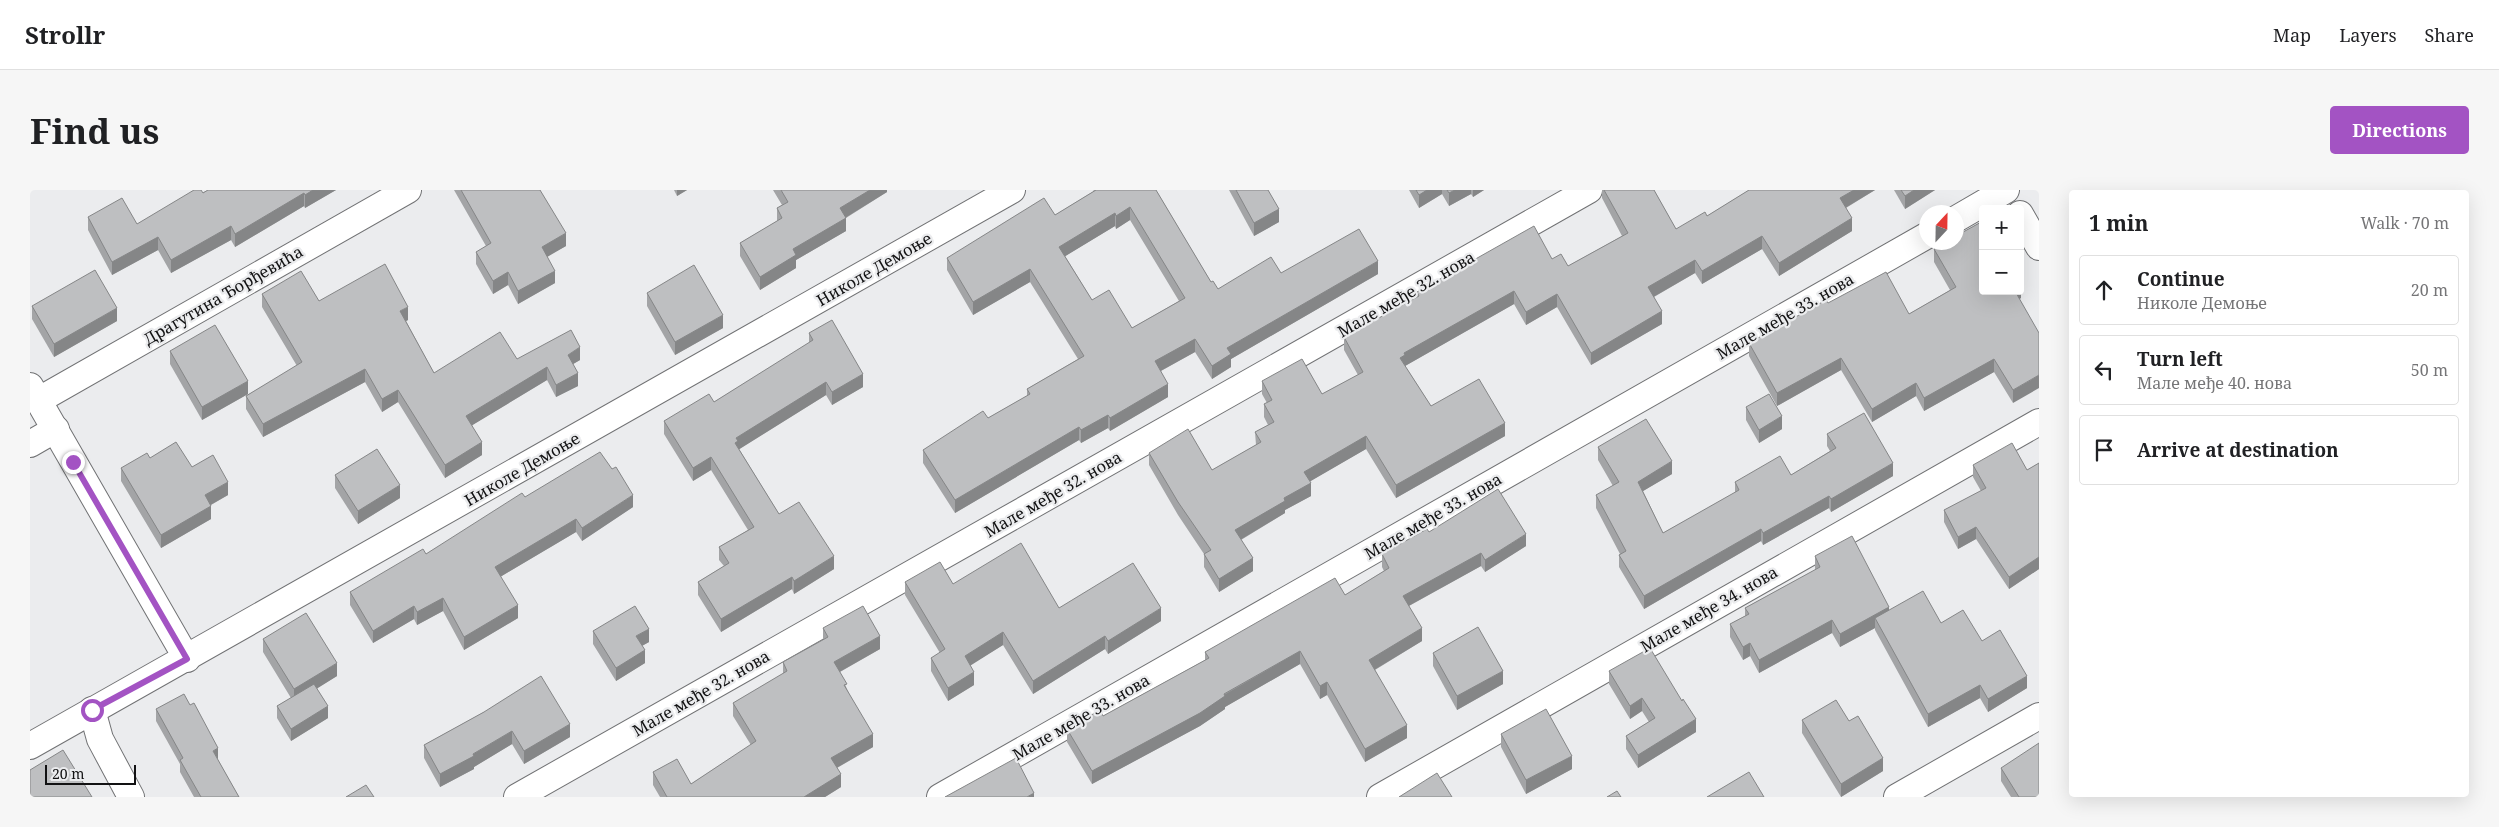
<!DOCTYPE html>
<html lang="en">
<head>
<meta charset="utf-8">
<style>
  :root { --surface:#fff; --page:#f6f6f6; --text:#202124; --muted:#757577; --line:#e0e0e0; --accent:#a353c3 }
  body { margin:0; font-family:"Noto Serif",serif; background:var(--page); color:var(--text) }
  .controls { position:absolute; right:15px; top:15px; display:grid; overflow:hidden; border-radius:5px; box-shadow:0 5px 20px #0002 }
  .controls button { width:45px; height:45px; display:grid; place-items:center; padding:0; border:0; border-bottom:1px solid var(--line); background:var(--surface); color:var(--text); font:25px sans-serif }
  .compass { position:absolute; left:1889px; top:15px; width:45px; height:45px; border-radius:50%; background:var(--surface); box-shadow:0 5px 20px #0002; rotate:22deg }
  .scale { position:absolute; left:15px; bottom:12px; width:91px; box-sizing:border-box; padding-left:5px; border:2px solid #121213; border-top:0; font-size:14px; line-height:18px; white-space:nowrap; color:#121213; -webkit-text-stroke:4px #ebecee; paint-order:stroke }
  .stop { position:absolute; width:15px; height:15px; margin:-11px; border:4px solid #a353c3; border-radius:50%; background:#fff }
  .stop.end { background:#a353c3; border-color:#fff; box-shadow:0 1px 5px #0008 }
  .list { margin:0; padding:0; list-style:none }
  h2 { display:flex; justify-content:space-between; align-items:center; height:65px; margin:0; padding:0 20px; font-size:21px }
  h2 small { font-size:16px; font-weight:400; color:var(--muted) }
  .list li { display:grid; grid-template-columns:32px 1fr auto; gap:15px; align-items:center; box-sizing:border-box; height:70px; margin:0 10px 10px; padding:0 10px; border:1px solid var(--line); border-radius:5px }
  .list b { display:block; font-size:19px; white-space:nowrap }
  .list p { margin:0; font-size:16px; white-space:nowrap; color:var(--muted) }
  .list em { font-size:16px; font-style:normal; color:var(--muted) }
  .icon { flex:none; width:28px; height:28px; fill:none; stroke:currentColor; stroke-width:2; stroke-linecap:round; stroke-linejoin:round }
  .map { position:relative; flex:none; width:2009px; height:607px; overflow:hidden; border-radius:5px }
  header { display:flex; align-items:center; gap:30px; box-sizing:border-box; height:70px; padding:0 25px; background:var(--surface); border-bottom:1px solid var(--line) }
  header strong { font-size:24px }
  nav { display:flex; gap:28px; margin-inline-start:auto; font-size:18px }
  .intro { display:flex; align-items:center; justify-content:space-between; box-sizing:border-box; height:120px; padding:0 30px }
  h1 { margin:0; font-size:35px }
  .button { padding:12px 22px; border-radius:5px; background:var(--accent); color:#fff; font-size:18px; font-weight:700 }
  main { display:flex; gap:30px; padding:0 30px }
  aside { flex:1; background:var(--surface); border-radius:5px; box-shadow:0 5px 20px #0002 }
  .map>svg:first-child { display:block }
</style>
</head>
<body>
<header>
<strong>Strollr</strong>
<nav><a>Map</a><a>Layers</a><a>Share</a></nav>
</header>
<div class="intro"><h1>Find us</h1><a class="button">Directions</a></div>
<main>
<div class="map">
<svg width="2009" height="607" viewBox="0 0 2009 607">
  <rect width="100%" height="100%" fill="#ebecee"/>
  <g fill="none" stroke-linecap="round" stroke-linejoin="round">
    <defs>
      <g id="minor">
        <polyline points="1990,24 2009,57"/>
        <polyline points="1926,29 1976,0"/>
        <polyline points="0,196 157,469"/>
        <polyline points="9,210 378,0"/>
        <polyline points="0,254 26,239"/>
        <polyline points="62,520 70,549 101,607"/>
        <polyline points="0,556 982,0"/>
        <polyline points="487,607 1559,0"/>
        <polyline points="910,607 1896,46"/>
        <polyline points="1350,607 2009,232"/>
        <polyline points="1867,607 2009,526"/>
      </g>
    </defs>
    <!-- minor casing -->
    <use href="#minor" stroke="#717274" stroke-width="28"/>
    <!-- minor -->
    <use href="#minor" stroke="#fff" stroke-width="26"/>
  </g>
  <!-- wall -->
  <g fill="#a3a4a6" fill-rule="evenodd">
    <polygon points="178,0 306,0 275,18 274,16 205,57 201,50 141,83 128,60 82,85 58,40 58,27 107,34"/>
    <polygon points="424,0 510,0 536,56 517,66 525,93 488,114 478,95 463,104 446,74 446,62 456,56"/>
    <polygon points="644,0 657,0 647,6"/>
    <polygon points="743,0 857,0 857,2 816,28 816,41 766,70 766,78 730,100 710,66 710,53 747,31 747,18 752,15"/>
    <path d="M 1063,0 L 1126,0 L 1181,92 L 1188,99 L 1251,83 L 1348,84 L 1201,169 L 1201,177 L 1182,189 L 1165,162 L 1131,181 L 1138,207 L 1080,241 L 1078,238 L 1051,253 L 1049,250 L 925,323 L 893,273 L 893,260 L 958,228 L 997,206 L 997,199 L 1048,169 L 1000,92 L 943,125 L 917,80 L 917,68 L 1025,25 L 1064,1 ZM 1100,30 L 1149,111 L 1102,138 L 1062,110 L 1035,66 L 1085,36 L 1086,39 Z"/>
    <polygon points="1199,0 1238,0 1249,32 1224,46"/>
    <polygon points="1379,0 1454,0 1443,7 1441,4 1419,16 1412,4 1389,18"/>
    <polygon points="1572,0 1624,0 1646,39 1677,26 1719,0 1845,0 1816,18 1822,41 1749,86 1732,59 1672,94 1665,83 1624,107 1632,134 1561,175 1527,117 1496,135 1484,114 1375,176 1401,216 1475,246 1366,308 1336,259 1280,291 1281,306 1255,320 1255,323 1211,350 1223,381 1189,402 1174,377 1174,364 1148,325 1119,275 1119,263 1182,280 1226,255 1225,242 1238,235 1234,227 1234,214 1237,213 1232,204 1232,191 1292,204 1328,185 1314,160 1314,147 1387,107 1387,102 1522,69 1538,76 1592,46 1572,8"/>
    <polygon points="1864,0 1905,0 1875,19"/>
    <polygon points="1904,59 1991,108 1989,109 1983,213 1964,182 1894,221 1886,206 1842,232 1811,180 1747,216 1719,166 1719,153 1798,113 1879,124 1920,100 1904,72"/>
    <polygon points="617,103 693,138 645,165 617,116"/>
    <polygon points="232,104 289,111 378,130 376,131 404,183 487,169 550,170 543,174 548,196 526,207 517,190 442,235 452,265 415,288 368,212 352,222 335,192 233,247 216,219 216,206 267,176 232,117"/>
    <polygon points="2,116 87,131 24,167 2,129"/>
    <polygon points="779,143 833,197 802,215 796,205 709,259 749,324 804,379 764,404 762,399 691,442 668,405 668,392 694,376 689,370 689,357 718,340 681,280 663,291 634,244 634,231 684,212 779,153"/>
    <polygon points="140,161 218,204 172,230 140,174"/>
    <polygon points="1716,217 1752,239 1729,253 1716,230"/>
    <polygon points="1797,244 1863,286 1801,322 1799,318 1733,355 1731,351 1614,419 1589,377 1589,365 1590,364 1566,318 1566,305 1583,296 1568,270 1568,257 1642,284 1613,301 1633,343 1705,303 1705,292 1761,285 1800,261 1797,256"/>
    <polygon points="120,268 162,277 198,305 181,315 181,329 131,358 91,291 91,278"/>
    <polygon points="2009,273 2009,379 1979,399 1946,349 1928,359 1914,332 1914,320 1951,301 1943,287 1943,275 1997,280"/>
    <polygon points="305,285 370,308 328,334 305,298"/>
    <polygon points="495,307 603,317 552,351 546,342 470,387 488,428 434,460 413,421 387,435 384,429 343,453 320,415 320,402 396,364"/>
    <polygon points="1399,342 1496,356 1455,382 1451,376 1379,416 1392,451 1345,480 1377,548 1335,572 1297,505 1290,509 1270,474 1195,517 1195,519 1170,536 1062,594 1037,552 1037,539 1073,526 1175,470 1175,462 1315,405 1354,381 1352,377 1352,364"/>
    <polygon points="1785,366 1859,420 1911,433 1952,451 1997,498 1958,522 1950,508 1898,537 1845,440 1845,438 1810,457 1802,443 1729,483 1720,466 1713,470 1700,447 1700,434 1715,426 1715,418 1785,380"/>
    <polygon points="875,392 923,394 1029,418 1131,431 1078,464 1075,459 1003,504 973,455 940,475 944,495 918,511 901,481 901,468 910,463 875,405"/>
    <polygon points="793,438 850,459 810,482 817,499 843,557 807,578 811,597 795,607 630,607 623,595 623,582 661,594 721,555 703,526 703,513 753,484 753,472 793,450"/>
    <polygon points="563,441 619,452 612,456 615,473 586,491 563,454"/>
    <polygon points="233,449 307,486 287,498 298,528 261,551 247,528 247,516 261,508 233,462"/>
    <polygon points="1403,463 1473,494 1427,520 1403,476"/>
    <polygon points="1579,481 1652,511 1666,542 1608,578 1596,559 1596,546 1619,532 1612,521 1600,529 1579,494"/>
    <polygon points="126,519 188,570 209,607 164,607 150,582 150,574 126,531"/>
    <polygon points="454,522 540,547 494,574 482,554 444,577 444,579 410,597 394,568 394,555"/>
    <polygon points="1772,530 1819,531 1853,581 1811,607 1772,543"/>
    <polygon points="1471,544 1542,579 1496,604 1471,557"/>
    <polygon points="1971,578 2009,607 1981,607 1971,591"/>
  </g>
  <!-- shaded-wall -->
  <g fill="#858687">
    <polygon points="283,0 306,0 275,18 275,5"/>
    <polygon points="647,0 657,0 647,6"/>
    <polygon points="840,0 857,0 857,2 810,31 810,18"/>
    <polygon points="1397,0 1412,0 1412,4 1389,18 1389,5"/>
    <polygon points="1425,0 1441,0 1441,4 1419,16 1419,3"/>
    <polygon points="1443,0 1454,0 1443,7"/>
    <polygon points="1824,0 1845,0 1810,21 1810,8"/>
    <polygon points="1884,0 1905,0 1875,19 1875,6"/>
    <polygon points="274,3 274,16 205,57 205,44"/>
    <polygon points="1100,17 1100,30 1086,39 1086,26"/>
    <polygon points="1249,19 1249,32 1224,46 1224,33"/>
    <polygon points="1085,23 1085,36 1029,70 1029,57"/>
    <polygon points="816,28 816,41 766,70 766,78 730,100 730,87 763,59"/>
    <polygon points="1822,28 1822,41 1749,86 1749,73"/>
    <polygon points="201,36 201,50 141,83 141,70"/>
    <polygon points="536,43 536,56 512,70 512,57"/>
    <polygon points="1732,46 1732,59 1672,94 1672,81"/>
    <polygon points="128,47 128,60 82,85 82,72"/>
    <polygon points="1665,70 1665,83 1618,110 1618,97"/>
    <polygon points="1348,71 1348,84 1201,169 1201,177 1182,189 1182,176 1197,158"/>
    <polygon points="1000,79 1000,92 943,125 943,112"/>
    <polygon points="525,81 525,93 488,114 488,101"/>
    <polygon points="478,82 478,95 463,104 463,91"/>
    <polygon points="1990,95 1991,95 1991,108 1984,112 1984,101 1990,101"/>
    <polygon points="1484,101 1484,114 1375,176 1370,168 1374,163"/>
    <polygon points="1527,104 1527,117 1496,135 1496,122"/>
    <polygon points="378,117 378,130 370,134 370,121"/>
    <polygon points="87,118 87,131 24,167 24,154"/>
    <polygon points="1632,121 1632,134 1561,175 1561,163"/>
    <polygon points="693,125 693,138 645,165 645,152"/>
    <polygon points="1165,149 1165,162 1125,184 1125,171"/>
    <polygon points="550,157 550,170 538,177 538,165"/>
    <polygon points="1811,168 1811,180 1747,216 1747,203"/>
    <polygon points="1964,169 1964,182 1894,221 1894,208"/>
    <polygon points="517,177 517,190 436,239 436,226"/>
    <polygon points="335,179 335,192 233,247 233,234"/>
    <polygon points="548,183 548,196 526,207 526,195"/>
    <polygon points="833,184 833,197 802,215 802,202"/>
    <polygon points="2009,185 2009,198 1983,213 1983,200"/>
    <polygon points="218,191 218,204 172,230 172,217"/>
    <polygon points="796,192 796,205 708,260 705,253 706,248"/>
    <polygon points="1886,193 1886,206 1842,232 1842,219"/>
    <polygon points="1138,194 1138,207 1080,241 1080,228"/>
    <polygon points="368,200 368,212 352,222 352,209"/>
    <polygon points="1078,225 1078,238 1051,253 1051,240"/>
    <polygon points="1752,226 1752,239 1729,253 1729,240"/>
    <polygon points="1475,233 1475,246 1366,308 1366,295"/>
    <polygon points="1049,237 1049,250 925,323 925,310"/>
    <polygon points="1336,246 1336,259 1274,295 1274,282"/>
    <polygon points="452,252 452,265 415,288 415,275"/>
    <polygon points="681,267 681,280 663,291 663,278"/>
    <polygon points="1642,271 1642,284 1608,304 1608,292"/>
    <polygon points="1863,273 1863,286 1801,322 1801,309"/>
    <polygon points="198,292 198,305 175,318 175,305"/>
    <polygon points="1281,293 1281,306 1255,320 1255,323 1205,353 1205,340 1254,308"/>
    <polygon points="370,295 370,308 328,334 328,321"/>
    <polygon points="603,305 603,317 552,351 552,338"/>
    <polygon points="1799,306 1799,318 1733,355 1733,343"/>
    <polygon points="181,316 181,329 131,358 131,345"/>
    <polygon points="546,329 546,342 465,390 465,377"/>
    <polygon points="1946,337 1946,349 1928,359 1928,347"/>
    <polygon points="1731,339 1731,351 1614,419 1614,406"/>
    <polygon points="1496,344 1496,356 1455,382 1455,370"/>
    <polygon points="1451,363 1451,376 1373,419 1373,406"/>
    <polygon points="804,366 804,379 764,404 764,391"/>
    <polygon points="2009,367 2009,379 1979,399 1979,387"/>
    <polygon points="1223,368 1223,381 1189,402 1189,389"/>
    <polygon points="762,387 762,399 691,442 691,429"/>
    <polygon points="413,408 413,421 387,435 387,422"/>
    <polygon points="488,415 488,428 434,460 434,447"/>
    <polygon points="384,416 384,429 343,453 343,441"/>
    <polygon points="1859,417 1859,430 1845,428 1845,438 1810,457 1810,444"/>
    <polygon points="1131,418 1131,431 1078,464 1078,451"/>
    <polygon points="1802,430 1802,443 1729,483 1729,470"/>
    <polygon points="1392,438 1392,451 1339,483 1339,470"/>
    <polygon points="619,439 619,452 606,459 606,446"/>
    <polygon points="973,442 973,455 935,479 935,466"/>
    <polygon points="850,446 850,459 804,485 804,472"/>
    <polygon points="1075,446 1075,459 1003,504 1003,491"/>
    <polygon points="1720,453 1720,466 1713,470 1713,457"/>
    <polygon points="615,460 615,473 586,491 586,478"/>
    <polygon points="1270,461 1270,474 1195,517 1195,519 1170,536 1062,594 1062,581"/>
    <polygon points="307,473 307,486 264,513 264,499"/>
    <polygon points="1473,481 1473,494 1427,520 1427,506"/>
    <polygon points="944,482 944,495 918,511 918,498"/>
    <polygon points="1997,486 1997,498 1958,522 1958,509"/>
    <polygon points="1297,492 1297,505 1290,509 1290,496"/>
    <polygon points="1950,495 1950,508 1898,537 1898,524"/>
    <polygon points="1612,508 1612,521 1600,529 1600,516"/>
    <polygon points="298,516 298,528 261,551 261,539"/>
    <polygon points="1666,529 1666,542 1608,578 1608,565"/>
    <polygon points="540,534 540,547 494,574 494,561"/>
    <polygon points="1377,535 1377,548 1335,572 1335,559"/>
    <polygon points="482,541 482,554 444,577 444,579 410,597 410,584"/>
    <polygon points="843,544 843,557 801,581 801,568"/>
    <polygon points="188,558 188,570 183,561"/>
    <polygon points="1542,566 1542,579 1496,604 1496,590"/>
    <polygon points="1853,568 1853,581 1811,607 1811,594"/>
    <polygon points="811,584 811,597 795,607 774,607"/>
    <polygon points="1004,603 1004,607 997,607"/>
  </g>
  <!-- building -->
  <g fill="#bebfc1" stroke="#858687" fill-rule="evenodd">
    <polygon points="164,0 171,0 173,3 178,0 283,0 275,5 274,3 205,44 201,36 141,70 128,47 82,72 58,27 92,8 107,34"/>
    <polygon points="431,0 510,0 536,43 512,57 525,81 488,101 478,82 463,91 446,62 461,53"/>
    <polygon points="751,0 840,0 810,18 816,28 763,59 766,65 730,87 710,53 752,28 747,18 758,12"/>
    <path d="M 1066,0 L 1126,0 L 1181,92 L 1183,91 L 1188,99 L 1241,67 L 1251,83 L 1329,39 L 1348,71 L 1197,158 L 1201,164 L 1182,176 L 1165,149 L 1125,171 L 1138,194 L 1080,228 L 1078,225 L 1051,240 L 1049,237 L 925,310 L 893,260 L 953,221 L 958,228 L 1000,204 L 997,199 L 1054,166 L 1000,79 L 943,112 L 917,68 L 1014,8 L 1025,25 ZM 1100,17 L 1155,108 L 1102,138 L 1079,100 L 1062,110 L 1029,57 L 1085,23 L 1086,26 Z"/>
    <polygon points="1206,0 1238,0 1249,19 1224,33"/>
    <polygon points="1386,0 1397,0 1389,5"/>
    <polygon points="1417,0 1425,0 1419,3"/>
    <polygon points="1574,0 1624,0 1646,39 1675,22 1677,26 1719,0 1824,0 1810,8 1822,28 1749,73 1732,46 1672,81 1665,70 1618,97 1632,121 1561,163 1527,104 1496,122 1484,101 1374,163 1375,165 1370,168 1401,216 1449,189 1475,233 1366,295 1336,246 1274,282 1281,293 1254,308 1255,311 1205,340 1223,368 1189,389 1174,364 1181,360 1148,312 1119,263 1158,239 1182,280 1231,252 1225,242 1244,232 1234,214 1242,210 1232,191 1272,169 1292,204 1333,182 1314,147 1389,106 1387,102 1504,36 1522,69 1531,64 1538,76 1598,43"/>
    <polygon points="1871,0 1884,0 1875,6"/>
    <polygon points="1953,31 1953,101 1985,101 2009,143 2009,185 1983,200 1964,169 1894,208 1886,193 1842,219 1811,168 1747,203 1719,153 1796,110 1798,113 1856,82 1879,124 1926,97 1904,59 1915,52 1926,52 1926,46"/>
    <polygon points="355,74 378,117 370,121 404,183 470,142 487,169 541,140 550,157 538,165 548,183 526,195 517,177 436,226 452,252 415,275 368,200 352,209 335,179 233,234 216,206 272,172 232,104 271,81 289,111"/>
    <polygon points="664,75 693,125 645,152 617,103"/>
    <polygon points="65,80 87,118 24,154 2,116"/>
    <polygon points="802,130 833,184 802,202 796,192 706,248 708,251 705,253 749,324 769,312 804,366 764,391 762,387 691,429 668,392 699,373 689,357 724,337 681,267 663,278 634,231 679,204 684,212 783,150 779,143"/>
    <polygon points="185,135 218,191 172,217 140,161"/>
    <polygon points="1739,204 1752,226 1729,240 1716,217"/>
    <polygon points="1834,223 1863,273 1801,309 1799,306 1733,343 1731,339 1614,406 1589,365 1596,361 1566,305 1589,292 1568,257 1616,229 1642,271 1608,292 1633,343 1709,300 1705,292 1750,266 1761,285 1806,258 1797,244"/>
    <polygon points="146,252 162,277 183,265 198,292 175,305 181,316 131,345 91,278 117,263 120,268"/>
    <polygon points="1982,253 1997,280 2009,273 2009,367 1979,387 1946,337 1928,347 1914,320 1956,298 1943,275"/>
    <polygon points="347,259 370,295 328,321 305,285"/>
    <polygon points="570,262 582,279 586,277 603,305 552,338 546,329 465,377 488,415 434,447 413,408 387,422 384,416 343,441 320,402 393,359 396,364 492,303 495,307"/>
    <polygon points="1468,299 1496,344 1455,370 1451,363 1373,406 1392,438 1339,470 1377,535 1335,559 1297,492 1290,496 1270,461 1194,504 1195,506 1170,523 1062,581 1037,539 1070,520 1073,526 1179,468 1175,462 1305,388 1315,405 1359,378 1352,364 1397,339 1399,342"/>
    <polygon points="1822,346 1859,417 1810,444 1802,430 1729,470 1720,453 1713,457 1700,434 1719,424 1715,418 1790,377 1785,366"/>
    <polygon points="991,353 1029,418 1103,373 1131,418 1078,451 1075,446 1003,491 973,442 935,466 944,482 918,498 901,468 915,459 875,392 910,372 923,394"/>
    <polygon points="1893,401 1911,433 1933,420 1952,451 1970,440 1997,486 1958,509 1950,495 1898,524 1845,428"/>
    <polygon points="605,416 619,439 606,446 615,460 586,478 563,441"/>
    <polygon points="833,416 850,446 804,472 817,494 814,495 843,544 801,568 811,584 774,607 637,607 623,582 647,569 661,594 726,551 703,513 757,481 753,472 798,447 793,438"/>
    <polygon points="276,423 307,473 264,499 233,449"/>
    <polygon points="1448,437 1473,481 1427,506 1403,463"/>
    <polygon points="1620,458 1652,511 1653,509 1666,529 1608,565 1596,546 1625,528 1612,508 1600,516 1579,481"/>
    <polygon points="511,486 540,534 494,561 482,541 443,564 444,566 410,584 394,555 454,522"/>
    <polygon points="284,494 298,516 261,539 247,516"/>
    <polygon points="154,504 160,515 164,513 188,558 183,561 209,607 171,607 150,570 153,568 126,519"/>
    <polygon points="1806,510 1819,531 1828,526 1853,568 1811,594 1772,530"/>
    <polygon points="1516,519 1542,566 1496,590 1471,544"/>
    <polygon points="2009,553 2009,607 1989,607 1971,578"/>
    <polygon points="33,560 62,607 0,607 0,580"/>
    <polygon points="986,568 1004,603 997,607 915,607"/>
    <polygon points="1719,582 1734,607 1677,607"/>
    <polygon points="1407,583 1422,607 1369,607"/>
    <polygon points="336,595 344,607 316,607"/>
    <polygon points="1587,601 1591,607 1577,607"/>
  </g>
  <g fill="none" stroke-linecap="round" stroke-linejoin="round">
    <!-- route -->
    <polyline stroke="#a353c3" stroke-width="6" points="43,272 157,469 62,520"/>
  </g>
  <g text-anchor="middle" stroke-width="4.5" stroke-linejoin="round" paint-order="stroke">
    <!-- street labels -->
    <g font-size="16" fill="#121213" stroke="#ebecee">
      <text transform="translate(844 79) rotate(-30)" y="6">Николе Демоње</text>
      <text transform="translate(1376 104) rotate(-30)" y="6">Мале међе 32. нова</text>
      <text transform="translate(193 105) rotate(-30)" y="6">Драгутина Ђорђевића</text>
      <text transform="translate(1755 126) rotate(-30)" y="6">Мале међе 33. нова</text>
      <text transform="translate(492 279) rotate(-30)" y="6">Николе Демоње</text>
      <text transform="translate(1023 304) rotate(-30)" y="6">Мале међе 32. нова</text>
      <text transform="translate(1403 326) rotate(-30)" y="6">Мале међе 33. нова</text>
      <text transform="translate(1679 419) rotate(-30)" y="6">Мале међе 34. нова</text>
      <text transform="translate(671 503) rotate(-30)" y="6">Мале међе 32. нова</text>
      <text transform="translate(1051 527) rotate(-30)" y="6">Мале међе 33. нова</text>
    </g>
  </g>
</svg>
<div class="controls">
<button>+</button>
<button>−</button>
</div>
<svg class="compass" viewBox="-18 -18 36 36"><path d="M0-13l5 13h-10z" fill="#e53935"/><path d="M0 13l5-13h-10z" fill="#757577"/></svg>
<div class="scale">20 m</div>
<div class="stop" style="left:62px;top:520px"></div>
<div class="stop end" style="left:43px;top:272px"></div>
</div>
<aside>
<h2>1 min<small>Walk · 70 m</small></h2>
<ul class="list">
<li><svg class="icon" aria-label="ahead" viewBox="0 0 24 24"><path d="M12 20V5M6 11l6-6 6 6"/></svg><div><b>Continue</b><p>Николе Демоње</p></div><em>20 m</em></li>
<li><svg class="icon" aria-label="left" viewBox="0 0 24 24"><path d="M17 20v-9H6M10 6l-5 5 5 5"/></svg><div><b>Turn left</b><p>Мале међе 40. нова</p></div><em>50 m</em></li>
<li><svg class="icon" aria-label="arrive" viewBox="0 0 24 24"><path d="M6 21V4h12l-3 4 3 4H6"/></svg><div><b>Arrive at destination</b></div></li>
</ul>
</aside>
</main>
</body>
</html>
